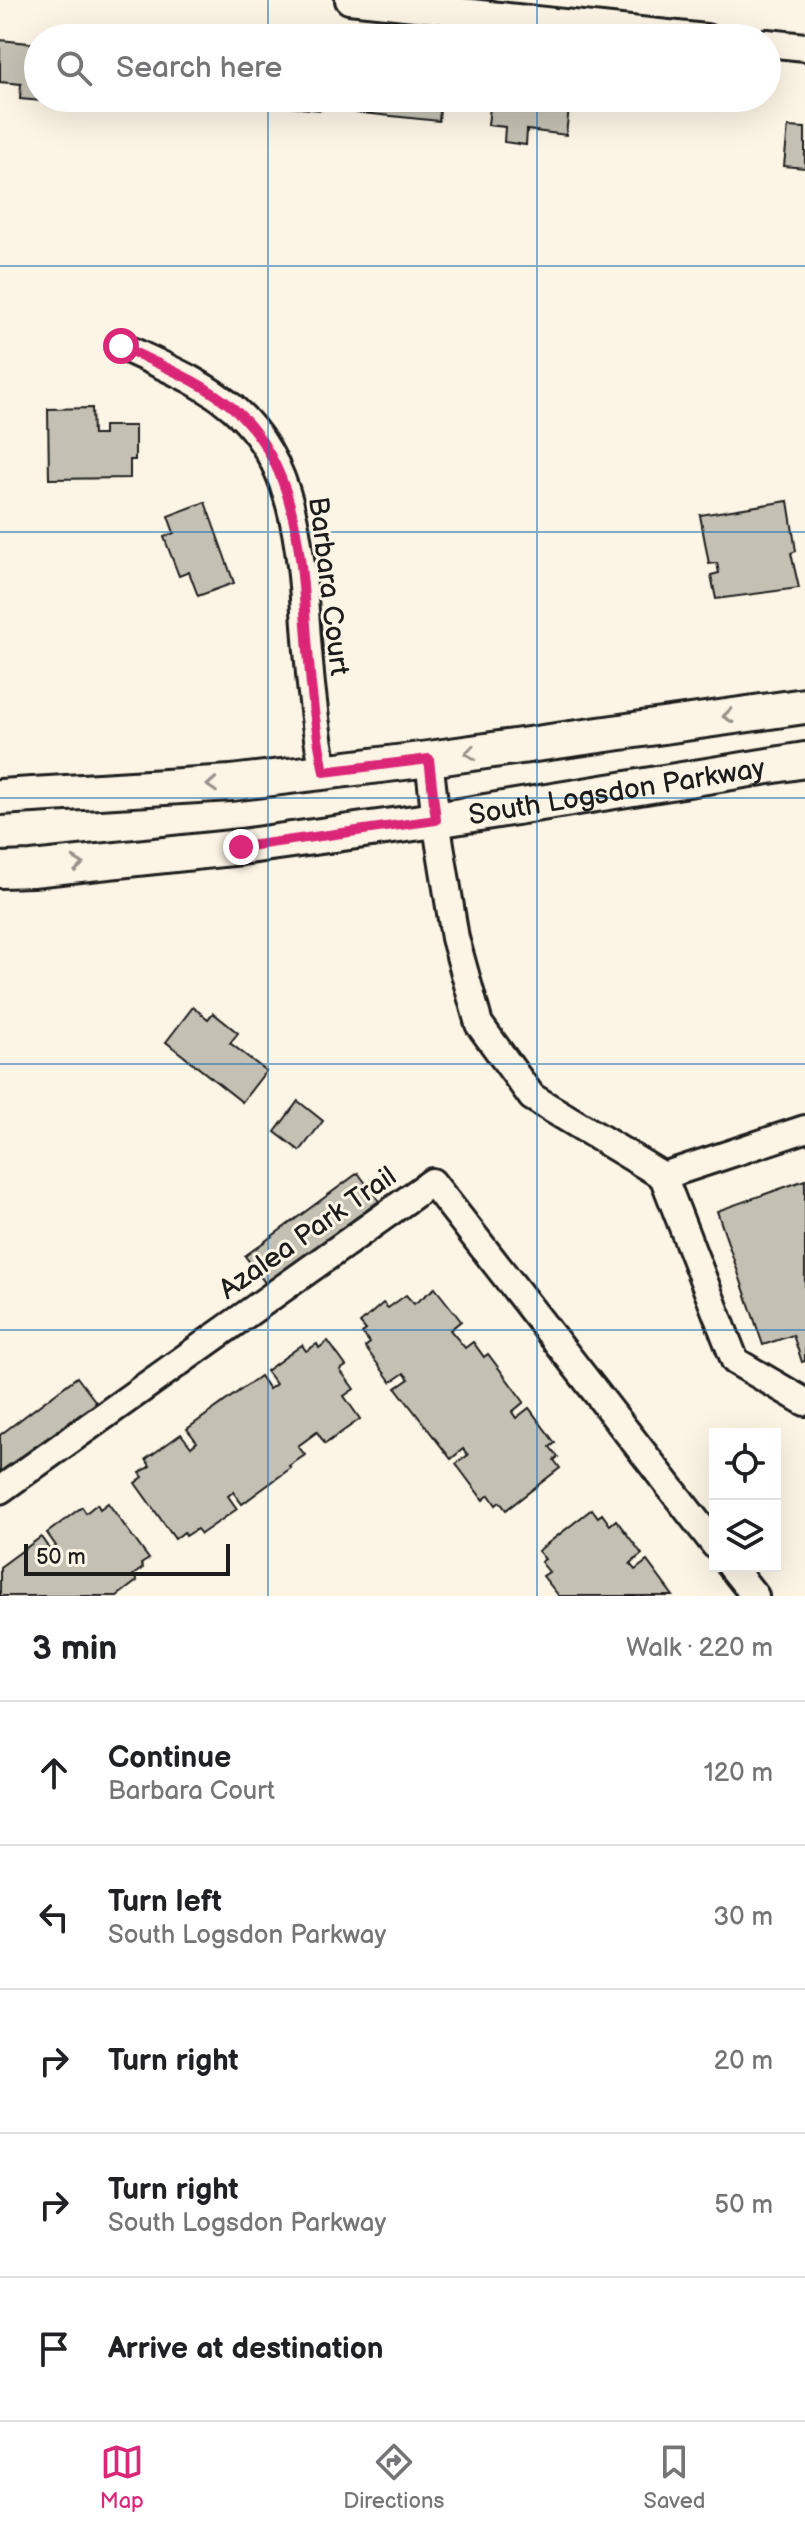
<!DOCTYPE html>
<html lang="en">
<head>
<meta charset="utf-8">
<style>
  :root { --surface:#fff; --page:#f2f2f2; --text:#202124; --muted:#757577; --line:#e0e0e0; --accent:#db2777 }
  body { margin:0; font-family:"Balsamiq Sans",sans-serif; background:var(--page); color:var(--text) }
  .controls { position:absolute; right:24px; bottom:24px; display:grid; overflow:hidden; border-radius:0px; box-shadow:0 8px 32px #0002 }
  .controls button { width:72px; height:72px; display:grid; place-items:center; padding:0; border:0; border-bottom:2px solid var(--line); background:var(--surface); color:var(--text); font:40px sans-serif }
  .scale { position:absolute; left:24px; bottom:20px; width:206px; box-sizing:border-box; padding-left:8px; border:4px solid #1c1c1c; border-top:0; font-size:22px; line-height:28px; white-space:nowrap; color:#1c1c1c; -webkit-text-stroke:6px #fcf5e5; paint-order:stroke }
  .stop { position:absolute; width:24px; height:24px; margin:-18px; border:6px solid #db2777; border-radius:50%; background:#fff }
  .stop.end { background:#db2777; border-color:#fff; box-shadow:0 2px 8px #0008 }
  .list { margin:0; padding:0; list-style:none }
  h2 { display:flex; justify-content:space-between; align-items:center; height:104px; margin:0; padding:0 32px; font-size:34px }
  h2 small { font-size:26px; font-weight:400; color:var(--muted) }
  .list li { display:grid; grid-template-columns:52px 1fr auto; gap:24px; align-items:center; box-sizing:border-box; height:144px; padding:0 32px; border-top:2px solid var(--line) }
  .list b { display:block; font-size:30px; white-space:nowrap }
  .list p { margin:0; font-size:26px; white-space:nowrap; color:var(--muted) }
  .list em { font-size:26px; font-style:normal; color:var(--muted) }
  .icon { flex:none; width:44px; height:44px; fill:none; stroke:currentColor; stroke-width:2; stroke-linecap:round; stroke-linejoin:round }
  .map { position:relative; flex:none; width:805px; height:1596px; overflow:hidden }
  .search { position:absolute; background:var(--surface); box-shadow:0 8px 32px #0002; left:24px; right:24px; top:24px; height:88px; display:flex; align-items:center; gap:20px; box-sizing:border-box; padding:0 28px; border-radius:44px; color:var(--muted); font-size:30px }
  .sheet { height:824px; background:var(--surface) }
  nav { display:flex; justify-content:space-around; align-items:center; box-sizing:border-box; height:112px; border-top:2px solid var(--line); background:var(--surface); font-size:22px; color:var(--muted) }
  nav a { display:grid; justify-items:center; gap:4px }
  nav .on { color:var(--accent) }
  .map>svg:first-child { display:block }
</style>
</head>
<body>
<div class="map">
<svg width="805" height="1596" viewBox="0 0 805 1596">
  <rect width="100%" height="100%" fill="#fcf5e5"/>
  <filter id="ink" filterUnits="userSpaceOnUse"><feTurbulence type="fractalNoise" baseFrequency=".0125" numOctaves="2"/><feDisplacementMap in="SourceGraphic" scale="16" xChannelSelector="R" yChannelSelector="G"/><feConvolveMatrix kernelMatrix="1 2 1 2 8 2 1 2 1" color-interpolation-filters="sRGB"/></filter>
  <g filter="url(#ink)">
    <!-- building -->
    <g fill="#c4c0b3" stroke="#1c1c1c" stroke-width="2">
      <polygon points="0,40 38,44 38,98 42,98 42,101 20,99 21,84 0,82"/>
      <polygon points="226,98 323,98 321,110 226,101"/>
      <polygon points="354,98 441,98 439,121 353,112"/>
      <polygon points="491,98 570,98 566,135 527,130 526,145 504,142 505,127 488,125"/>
      <polygon points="788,127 805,128 805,168 784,166"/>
      <polygon points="92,408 93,435 104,435 104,426 135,426 135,460 130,460 130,478 49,479 48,409"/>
      <polygon points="788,501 796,551 791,553 799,588 716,599 711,575 719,573 717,563 709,564 700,515"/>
      <polygon points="205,502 234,583 198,596 189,572 179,576 164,537 174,533 168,516"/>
      <polygon points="193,1007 208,1019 213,1013 238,1033 230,1043 266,1071 242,1102 166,1042"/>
      <polygon points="298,1101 323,1121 300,1151 275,1132"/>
      <polygon points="358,1173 379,1201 266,1284 245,1256"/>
      <polygon points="805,1180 805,1361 802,1362 793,1335 763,1345 717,1211"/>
      <polygon points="435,1288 461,1321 450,1330 465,1348 473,1342 484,1357 488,1354 524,1402 512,1412 516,1418 529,1408 555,1443 550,1447 558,1457 554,1460 560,1468 506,1510 500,1502 496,1505 489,1495 483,1500 456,1464 468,1455 463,1449 451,1459 396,1388 409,1379 404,1373 391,1382 365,1347 370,1343 362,1333 366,1330 360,1323 383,1303 388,1308 406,1295 414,1304"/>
      <polygon points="328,1341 346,1366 340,1370 354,1389 344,1396 360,1419 325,1444 317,1432 298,1446 305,1455 289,1466 291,1468 242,1504 233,1492 228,1496 237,1509 201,1534 197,1529 186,1536 184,1532 175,1539 135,1483 143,1477 140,1473 150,1466 146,1459 181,1434 191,1447 197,1442 187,1429 260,1376 269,1389 276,1384 266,1371 302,1345 306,1351 317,1344 319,1348"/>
      <polygon points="77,1377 99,1406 0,1480 0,1435"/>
      <polygon points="108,1503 149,1559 141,1564 143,1568 133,1575 137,1581 117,1596 0,1596 0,1567 41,1537 50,1550 56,1546 47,1533 82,1507 86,1513 97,1504 100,1509"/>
      <polygon points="592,1509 598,1517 602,1514 610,1525 616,1520 642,1554 630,1564 635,1570 647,1561 673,1596 559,1596 543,1576 549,1572 541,1562 545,1559 538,1551"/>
    </g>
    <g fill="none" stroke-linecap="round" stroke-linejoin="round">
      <defs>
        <g id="minor">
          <polyline points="349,0 706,38"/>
          <polyline points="767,43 805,47"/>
          <path d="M 121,346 C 160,365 200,380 233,408 C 302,468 301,567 308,651 C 311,692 316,732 324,772"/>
          <polyline points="429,759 436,820 455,938 479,1024 532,1097 663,1176 805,1129"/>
          <polyline points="663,1176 735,1361 805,1402"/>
          <polyline points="0,1490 432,1182 715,1545"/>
          <polyline points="731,1566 755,1596"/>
        </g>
        <g id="major">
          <polyline points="0,797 231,783 429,759 805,706"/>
          <path id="s1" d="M 0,870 L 32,869 L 241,847 L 436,820 L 805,760"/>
        </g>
      </defs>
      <!-- minor casing -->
      <use href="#minor" stroke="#1c1c1c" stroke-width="32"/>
      <!-- major casing -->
      <use href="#major" stroke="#1c1c1c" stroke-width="40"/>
      <!-- minor -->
      <use href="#minor" stroke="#fcf5e5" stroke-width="26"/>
      <!-- major -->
      <use href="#major" stroke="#fcf5e5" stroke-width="34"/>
    </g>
    <!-- one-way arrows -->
    <defs><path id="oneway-chevron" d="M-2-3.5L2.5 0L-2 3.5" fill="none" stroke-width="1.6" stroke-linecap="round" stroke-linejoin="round" transform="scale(2)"/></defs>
    <g stroke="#97938b">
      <use href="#oneway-chevron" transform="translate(728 716) rotate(172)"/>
      <use href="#oneway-chevron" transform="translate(470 753) rotate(172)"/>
      <use href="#oneway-chevron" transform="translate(212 785) rotate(177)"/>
      <use href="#oneway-chevron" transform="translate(78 864) rotate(-6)"/>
    </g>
  </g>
  <g fill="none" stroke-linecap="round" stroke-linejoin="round" filter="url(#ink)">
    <!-- route -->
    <path stroke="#db2777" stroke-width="10" d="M 121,346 C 159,365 200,380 233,408 C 302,468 301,567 308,651 C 311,692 316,732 324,772 L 429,759 L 436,820 L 241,847"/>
  </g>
  <!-- grid -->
  <path fill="none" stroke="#1f6fb2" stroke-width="2" stroke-opacity="0.55" d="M 268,0 L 268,38M 537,0 L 537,38M 268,98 L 268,1596M 537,98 L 537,1596M 0,266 L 805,266M 0,532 L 805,532M 0,798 L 805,798M 0,1064 L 805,1064M 0,1330 L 805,1330"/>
  <g text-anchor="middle" stroke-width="6" stroke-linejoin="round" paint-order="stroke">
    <!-- street labels -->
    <g font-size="28" fill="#1c1c1c" stroke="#fcf5e5">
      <text transform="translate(330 586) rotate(83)" y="10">Barbara Court</text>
      <text dy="10" stroke="none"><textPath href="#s1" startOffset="622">South Logsdon Parkway</textPath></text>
      <text transform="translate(307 1232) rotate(-35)" y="10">Azalea Park Trail</text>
    </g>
  </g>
</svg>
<div class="controls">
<button><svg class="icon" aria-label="locate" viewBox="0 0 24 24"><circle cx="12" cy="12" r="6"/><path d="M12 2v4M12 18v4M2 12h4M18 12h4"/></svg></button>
<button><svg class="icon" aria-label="layers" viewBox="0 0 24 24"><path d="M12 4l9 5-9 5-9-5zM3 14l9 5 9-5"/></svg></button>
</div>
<div class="scale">50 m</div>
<div class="stop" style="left:121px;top:346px"></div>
<div class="stop end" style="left:241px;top:847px"></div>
<div class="search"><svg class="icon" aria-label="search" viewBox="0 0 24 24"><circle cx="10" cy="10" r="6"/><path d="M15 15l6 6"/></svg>Search here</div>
</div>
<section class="sheet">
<h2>3 min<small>Walk · 220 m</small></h2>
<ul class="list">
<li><svg class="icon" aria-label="ahead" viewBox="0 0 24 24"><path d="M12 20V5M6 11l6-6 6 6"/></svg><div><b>Continue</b><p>Barbara Court</p></div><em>120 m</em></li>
<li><svg class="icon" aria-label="left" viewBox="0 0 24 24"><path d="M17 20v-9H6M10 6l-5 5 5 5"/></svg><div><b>Turn left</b><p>South Logsdon Parkway</p></div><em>30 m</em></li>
<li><svg class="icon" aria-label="right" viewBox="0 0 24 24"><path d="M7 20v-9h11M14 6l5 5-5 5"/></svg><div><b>Turn right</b></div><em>20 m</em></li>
<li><svg class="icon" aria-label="right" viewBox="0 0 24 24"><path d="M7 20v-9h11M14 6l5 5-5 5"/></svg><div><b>Turn right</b><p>South Logsdon Parkway</p></div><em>50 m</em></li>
<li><svg class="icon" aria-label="arrive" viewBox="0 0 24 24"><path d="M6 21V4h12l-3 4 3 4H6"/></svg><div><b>Arrive at destination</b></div></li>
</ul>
</section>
<nav>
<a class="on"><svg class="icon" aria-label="map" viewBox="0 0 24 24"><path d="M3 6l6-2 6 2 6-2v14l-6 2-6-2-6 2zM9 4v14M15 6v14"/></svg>Map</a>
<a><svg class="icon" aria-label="directions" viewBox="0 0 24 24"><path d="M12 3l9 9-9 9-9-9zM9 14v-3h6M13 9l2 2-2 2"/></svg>Directions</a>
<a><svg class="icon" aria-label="saved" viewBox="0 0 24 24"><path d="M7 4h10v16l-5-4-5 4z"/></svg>Saved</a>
</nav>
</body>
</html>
